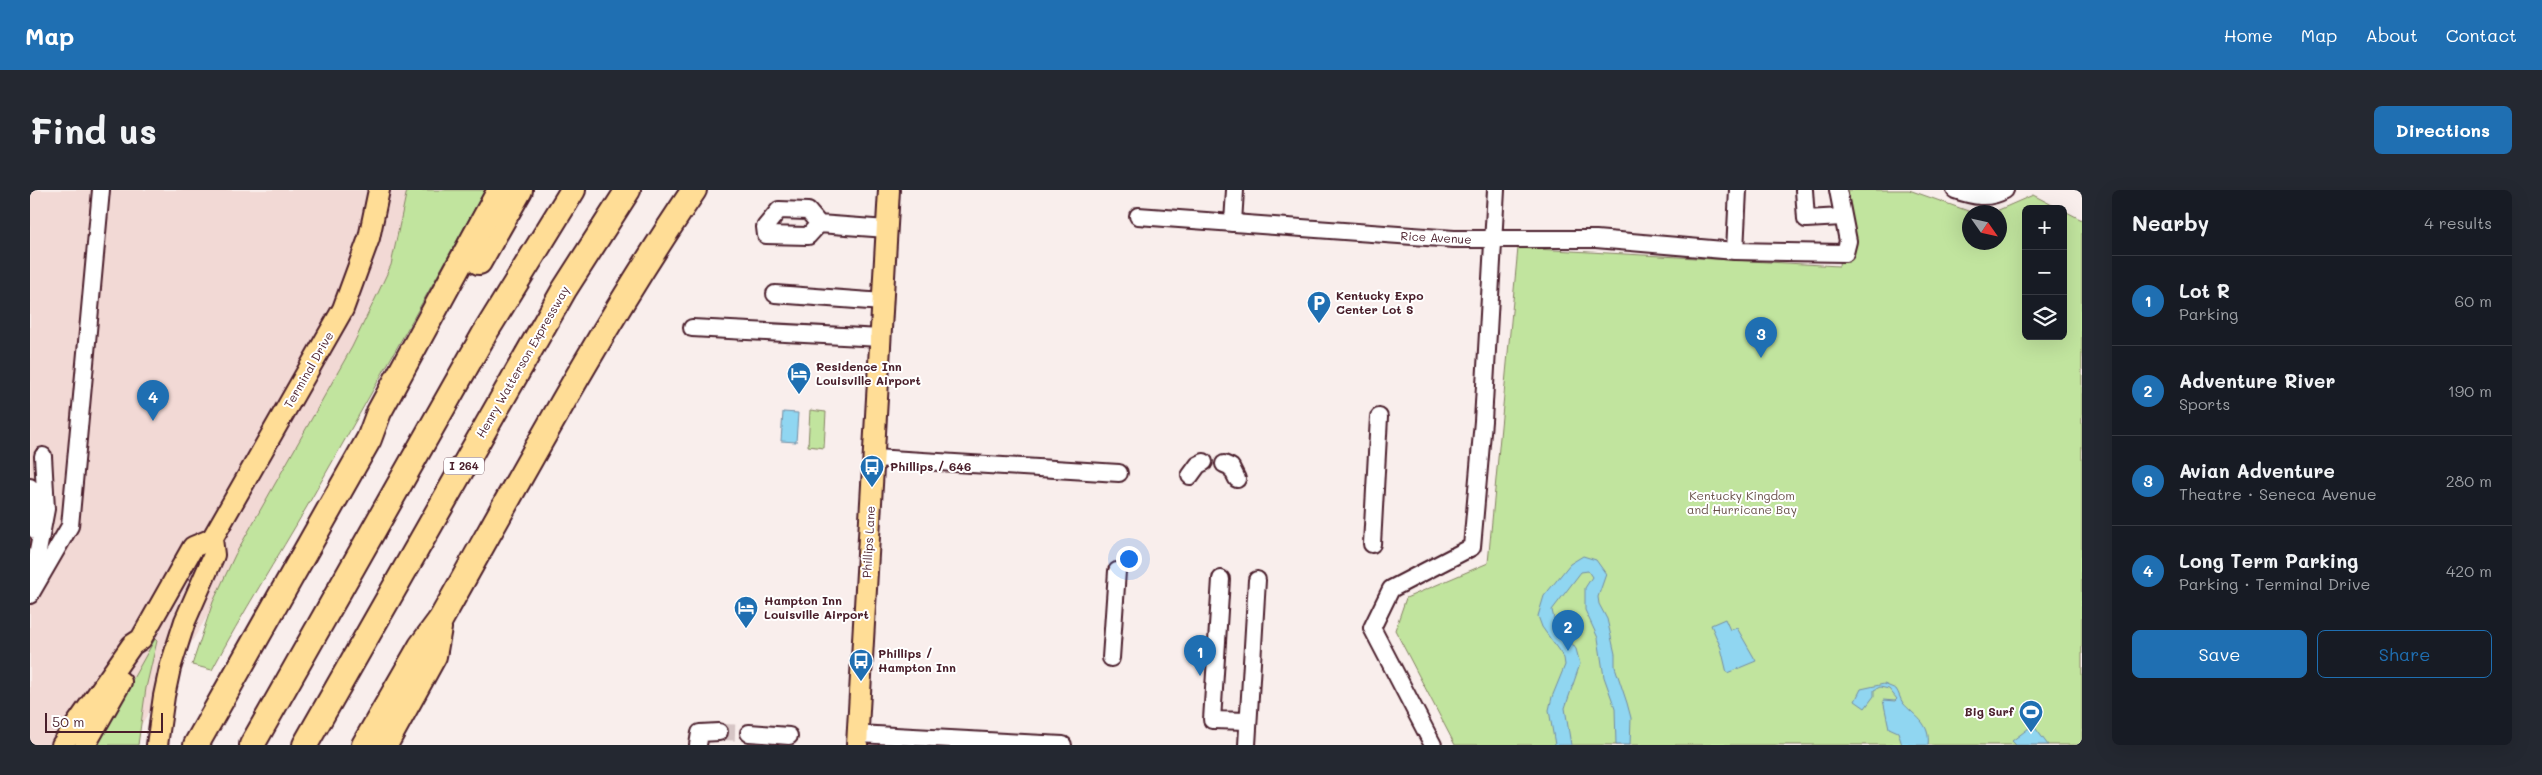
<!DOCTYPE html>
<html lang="en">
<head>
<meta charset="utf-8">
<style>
  :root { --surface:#171b24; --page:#242831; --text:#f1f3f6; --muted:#9ea1a6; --line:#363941; --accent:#1f6fb2 }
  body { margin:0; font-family:Mali,sans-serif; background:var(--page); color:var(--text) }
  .controls { position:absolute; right:15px; top:15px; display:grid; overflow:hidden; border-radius:8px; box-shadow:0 5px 20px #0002 }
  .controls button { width:45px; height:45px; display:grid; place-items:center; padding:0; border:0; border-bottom:1px solid var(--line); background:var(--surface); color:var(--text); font:25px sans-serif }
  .compass { position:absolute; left:1932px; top:15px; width:45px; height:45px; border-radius:50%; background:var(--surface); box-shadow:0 5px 20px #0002; rotate:124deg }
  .scale { position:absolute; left:15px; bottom:12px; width:118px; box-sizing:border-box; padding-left:5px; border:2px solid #4a1f2b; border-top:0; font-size:14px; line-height:18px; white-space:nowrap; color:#4a1f2b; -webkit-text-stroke:4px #fff; paint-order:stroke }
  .you { position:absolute; left:1098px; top:368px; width:18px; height:18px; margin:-12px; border:4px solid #fff; border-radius:50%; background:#1a73e8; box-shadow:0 0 0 8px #1a73e833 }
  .badge { display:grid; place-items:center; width:32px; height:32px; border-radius:50%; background:var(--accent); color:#fff; font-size:16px; font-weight:700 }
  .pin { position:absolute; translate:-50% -41px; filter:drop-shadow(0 1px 2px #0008) }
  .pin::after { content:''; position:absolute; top:26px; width:18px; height:15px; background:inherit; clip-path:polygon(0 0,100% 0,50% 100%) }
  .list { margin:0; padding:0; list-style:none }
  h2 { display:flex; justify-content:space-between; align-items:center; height:65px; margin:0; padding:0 20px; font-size:21px }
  h2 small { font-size:16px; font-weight:400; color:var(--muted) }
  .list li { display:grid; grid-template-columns:32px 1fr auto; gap:15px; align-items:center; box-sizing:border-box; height:90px; padding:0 20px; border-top:1px solid var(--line) }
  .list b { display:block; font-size:19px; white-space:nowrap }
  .list p { margin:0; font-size:16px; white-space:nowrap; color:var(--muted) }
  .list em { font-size:16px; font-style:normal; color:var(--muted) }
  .actions { display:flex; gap:10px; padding:15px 20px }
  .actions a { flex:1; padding:11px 0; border:1px solid var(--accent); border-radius:8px; text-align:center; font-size:18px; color:var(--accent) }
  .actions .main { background:var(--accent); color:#fff }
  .icon { flex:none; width:28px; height:28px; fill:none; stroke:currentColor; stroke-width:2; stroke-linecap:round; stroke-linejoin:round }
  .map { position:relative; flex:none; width:2052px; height:555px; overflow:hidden; border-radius:8px }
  header { display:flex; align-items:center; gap:30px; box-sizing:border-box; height:70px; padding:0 25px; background:var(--accent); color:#fff }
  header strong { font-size:24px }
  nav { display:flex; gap:28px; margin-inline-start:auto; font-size:18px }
  .intro { display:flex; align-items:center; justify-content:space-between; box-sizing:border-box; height:120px; padding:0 30px }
  h1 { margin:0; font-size:35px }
  .button { padding:12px 22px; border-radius:8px; background:var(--accent); color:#fff; font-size:18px; font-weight:700 }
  main { display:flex; gap:30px; padding:0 30px }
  aside { flex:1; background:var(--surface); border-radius:8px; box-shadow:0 5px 20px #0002 }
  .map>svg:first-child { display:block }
</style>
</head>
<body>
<header>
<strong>Map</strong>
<nav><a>Home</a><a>Map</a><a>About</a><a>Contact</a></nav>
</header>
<div class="intro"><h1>Find us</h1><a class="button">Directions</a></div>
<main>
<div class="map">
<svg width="2052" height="555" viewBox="0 0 2052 555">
  <rect width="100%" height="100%" fill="#f9eeec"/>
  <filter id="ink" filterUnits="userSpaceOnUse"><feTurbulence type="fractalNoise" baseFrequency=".02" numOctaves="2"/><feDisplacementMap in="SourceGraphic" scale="10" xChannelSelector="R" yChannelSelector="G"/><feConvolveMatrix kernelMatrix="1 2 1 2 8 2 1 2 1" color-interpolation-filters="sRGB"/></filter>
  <g filter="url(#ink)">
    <!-- built -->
    <polygon fill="#f2d9d5" points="0,0 436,0 99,555 0,555"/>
    <!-- green -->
    <g fill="#c1e49e" stroke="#868264">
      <path d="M 377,0 L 455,0 C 397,105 338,209 279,313 C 247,369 212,423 182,480 L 162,475 L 183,412 L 205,365 L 322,157 L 348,103 L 361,75 Z"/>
      <polygon points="1816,0 1879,0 1941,22 1940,52 1970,52 1970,22 1964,22 2003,5 2030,19 1996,19 1996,146 2033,146 2033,20 2052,30 2052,555 1425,555 1365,440 1376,408 1458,373 1488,58 1809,76"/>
      <polygon points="780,220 796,222 794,258 778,256"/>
      <polygon points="125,449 127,451 116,498 108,555 66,555"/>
    </g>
    <!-- water -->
    <g fill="#90d6f1" stroke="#748da2">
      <polygon points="753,222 768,223 766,252 751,251"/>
      <polygon points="1553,366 1566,370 1576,384 1568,407 1569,414 1577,429 1585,464 1585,477 1597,513 1601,528 1600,555 1586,555 1585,518 1574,487 1568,448 1555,420 1555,398 1562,387 1558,381 1551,382 1522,420 1524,429 1546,459 1550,474 1535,518 1541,555 1525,555 1519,520 1522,507 1535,475 1534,468 1512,437 1508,426 1514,406 1540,374"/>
      <polygon points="1695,429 1700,440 1707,438 1726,471 1697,483 1691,458 1681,435"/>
      <path d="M 1854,494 L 1866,499 C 1869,503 1870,509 1873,513 C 1884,526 1901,533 1898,555 L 1872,555 L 1868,542 L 1859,538 L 1853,510 L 1865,511 L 1867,509 L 1859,499 L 1850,497 L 1844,500 L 1844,506 L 1835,518 L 1825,511 L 1831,499 Z"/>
      <polygon points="2003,535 2018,555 1986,555 1982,551"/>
    </g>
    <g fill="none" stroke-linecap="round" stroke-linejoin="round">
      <!-- minor-tunnel -->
      <polyline stroke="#d6c5c5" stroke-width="16" stroke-dasharray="16 8" stroke-linecap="butt" points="689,542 719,543"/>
      <defs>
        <g id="minor">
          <polyline points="1774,0 1776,29 1812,27"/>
          <path d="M 1925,0 C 1942,6 1958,10 1975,0"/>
          <polyline points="1108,26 1424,49 1566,49 1705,61 1815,63 1818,51 1808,0"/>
          <polyline points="1203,33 1205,0"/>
          <polyline points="789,34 778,21 749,20 735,37 736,45 778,46 789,34 857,39"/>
          <polyline points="1705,61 1708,0"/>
          <polyline points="745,104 853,112"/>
          <polyline points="662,138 851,148"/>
          <polyline points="844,268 1089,283"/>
          <polyline points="1194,274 1201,277 1207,289"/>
          <polyline points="1160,286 1168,275 1174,272"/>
          <polyline points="0,297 6,341"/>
          <polyline points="1342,354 1349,227"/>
          <polyline points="1191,389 1182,530 1218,531"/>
          <polyline points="2,393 16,319 13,266"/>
          <polyline points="0,405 40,336 71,0"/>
          <polyline points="1081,468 1087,381"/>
          <polyline points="719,543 759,546"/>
          <polyline points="828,544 1033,555"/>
          <polyline points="668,555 670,543 689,542"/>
          <polyline points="1217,555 1227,390"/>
          <polyline points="1403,555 1342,438 1361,399 1442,357 1453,231 1466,0"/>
        </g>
        <g id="major">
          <polyline points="32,555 102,455 111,449 163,357 182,349"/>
          <polyline points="55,555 91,492"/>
          <polyline points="127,555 134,506 140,478 155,431 184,365 182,349 313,119 339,48 349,0"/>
          <polyline points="827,555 859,0"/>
        </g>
        <g id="highway">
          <polyline points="449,72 490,0"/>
          <polyline points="166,555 339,249 349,222 470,0"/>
          <polyline points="222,555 455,143 543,0"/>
          <polyline points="275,555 534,100 598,0"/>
          <path d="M 334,555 L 391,456 L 411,429 C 492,285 571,137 664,0"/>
          <polyline points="355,555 404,466 409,438"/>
        </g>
      </defs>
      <!-- minor casing -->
      <use href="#minor" stroke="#4a1f2b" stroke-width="20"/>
      <!-- major casing -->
      <use href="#major" stroke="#4a1f2b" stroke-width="24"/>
      <!-- highway casing -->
      <use href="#highway" stroke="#4a1f2b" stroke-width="28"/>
      <!-- minor -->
      <use href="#minor" stroke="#fff" stroke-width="16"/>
      <!-- major -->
      <use href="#major" stroke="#ffdd96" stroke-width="20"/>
      <!-- highway -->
      <use href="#highway" stroke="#ffdd96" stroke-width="24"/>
    </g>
  </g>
  <!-- icons -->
  <defs>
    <symbol id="parking-pin" viewBox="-11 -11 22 30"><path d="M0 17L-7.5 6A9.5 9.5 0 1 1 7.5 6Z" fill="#1f6fb2" stroke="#fff"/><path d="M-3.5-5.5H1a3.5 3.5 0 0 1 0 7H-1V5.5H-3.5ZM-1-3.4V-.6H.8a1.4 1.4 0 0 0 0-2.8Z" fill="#fff"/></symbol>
    <symbol id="hotel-pin" viewBox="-11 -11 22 30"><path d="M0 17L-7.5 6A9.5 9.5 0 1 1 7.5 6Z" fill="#1f6fb2" stroke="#fff"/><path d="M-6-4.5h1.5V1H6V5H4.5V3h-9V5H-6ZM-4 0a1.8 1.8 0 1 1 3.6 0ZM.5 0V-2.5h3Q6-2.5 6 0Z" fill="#fff"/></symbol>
    <symbol id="bus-pin" viewBox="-11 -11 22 30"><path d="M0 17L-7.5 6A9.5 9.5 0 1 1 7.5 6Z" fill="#1f6fb2" stroke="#fff"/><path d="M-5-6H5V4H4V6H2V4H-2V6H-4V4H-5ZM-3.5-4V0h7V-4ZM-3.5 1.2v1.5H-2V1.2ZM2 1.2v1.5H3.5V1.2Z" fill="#fff"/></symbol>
    <symbol id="stadium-pin" viewBox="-11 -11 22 30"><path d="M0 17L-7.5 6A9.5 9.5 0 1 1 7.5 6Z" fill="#1f6fb2" stroke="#fff"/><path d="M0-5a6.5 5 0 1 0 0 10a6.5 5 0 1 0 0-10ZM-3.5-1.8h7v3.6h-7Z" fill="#fff"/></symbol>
  </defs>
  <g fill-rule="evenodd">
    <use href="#parking-pin" x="1275" y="99" width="28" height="38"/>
    <use href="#hotel-pin" x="755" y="170" width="28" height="38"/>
    <use href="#bus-pin" x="828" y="263" width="28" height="38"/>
    <use href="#hotel-pin" x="702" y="404" width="28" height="38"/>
    <use href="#bus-pin" x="817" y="457" width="28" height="38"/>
    <use href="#stadium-pin" x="1987" y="508" width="28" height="38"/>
  </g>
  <g text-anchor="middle" stroke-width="4" stroke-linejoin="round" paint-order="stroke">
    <!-- shield labels -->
    <rect fill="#fff" stroke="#80626b" stroke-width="1" x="414" y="267.5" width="40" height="17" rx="4"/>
    <g font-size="11" font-weight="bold" fill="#4a1f2b">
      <text x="434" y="280">I 264</text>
    </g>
    <!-- street labels -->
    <g font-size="12" fill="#4a1f2b" stroke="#fff">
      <text transform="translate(1406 48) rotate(3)" y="4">Rice Avenue</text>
      <text transform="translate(493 172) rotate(-60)" y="4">Henry Watterson Expressway</text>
      <text transform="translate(279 180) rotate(-60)" y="4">Terminal Drive</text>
      <text transform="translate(839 352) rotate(-87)" y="4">Phillips Lane</text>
    </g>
    <!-- poi labels -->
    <g font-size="12" font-weight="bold" fill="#4a1f2b" stroke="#fff" text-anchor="start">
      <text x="1306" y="110">Kentucky Expo<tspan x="1306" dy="14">Center Lot S</tspan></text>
      <text x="786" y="181">Residence Inn<tspan x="786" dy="14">Louisville Airport</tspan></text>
      <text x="860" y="281">Phillips / 646</text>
      <text x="734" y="415">Hampton Inn<tspan x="734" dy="14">Louisville Airport</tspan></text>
      <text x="848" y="468">Phillips /<tspan x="848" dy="14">Hampton Inn</tspan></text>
      <text x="1984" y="526" text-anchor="end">Big Surf</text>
    </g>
    <!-- park labels -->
    <g font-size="12" fill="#685048" stroke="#fff">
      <text x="1712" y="310">Kentucky Kingdom<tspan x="1712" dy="14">and Hurricane Bay</tspan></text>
    </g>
  </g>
</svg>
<div class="controls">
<button>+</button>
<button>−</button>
<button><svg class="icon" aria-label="layers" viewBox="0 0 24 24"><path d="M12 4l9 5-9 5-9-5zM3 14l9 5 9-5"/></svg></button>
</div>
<svg class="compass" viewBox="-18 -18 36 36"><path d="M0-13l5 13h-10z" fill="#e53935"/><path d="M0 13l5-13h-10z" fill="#9ea1a6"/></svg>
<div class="scale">50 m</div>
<div class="you"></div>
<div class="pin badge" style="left:1170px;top:486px">1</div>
<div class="pin badge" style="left:1538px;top:461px">2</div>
<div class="pin badge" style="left:1731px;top:168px">3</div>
<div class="pin badge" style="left:123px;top:231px">4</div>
</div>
<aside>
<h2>Nearby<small>4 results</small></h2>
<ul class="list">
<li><span class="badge">1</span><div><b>Lot R</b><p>Parking</p></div><em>60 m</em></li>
<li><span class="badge">2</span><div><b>Adventure River</b><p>Sports</p></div><em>190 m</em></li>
<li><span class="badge">3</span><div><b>Avian Adventure</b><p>Theatre · Seneca Avenue</p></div><em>280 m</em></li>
<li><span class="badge">4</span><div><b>Long Term Parking</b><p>Parking · Terminal Drive</p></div><em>420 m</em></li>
</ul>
<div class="actions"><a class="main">Save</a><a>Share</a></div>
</aside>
</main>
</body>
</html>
